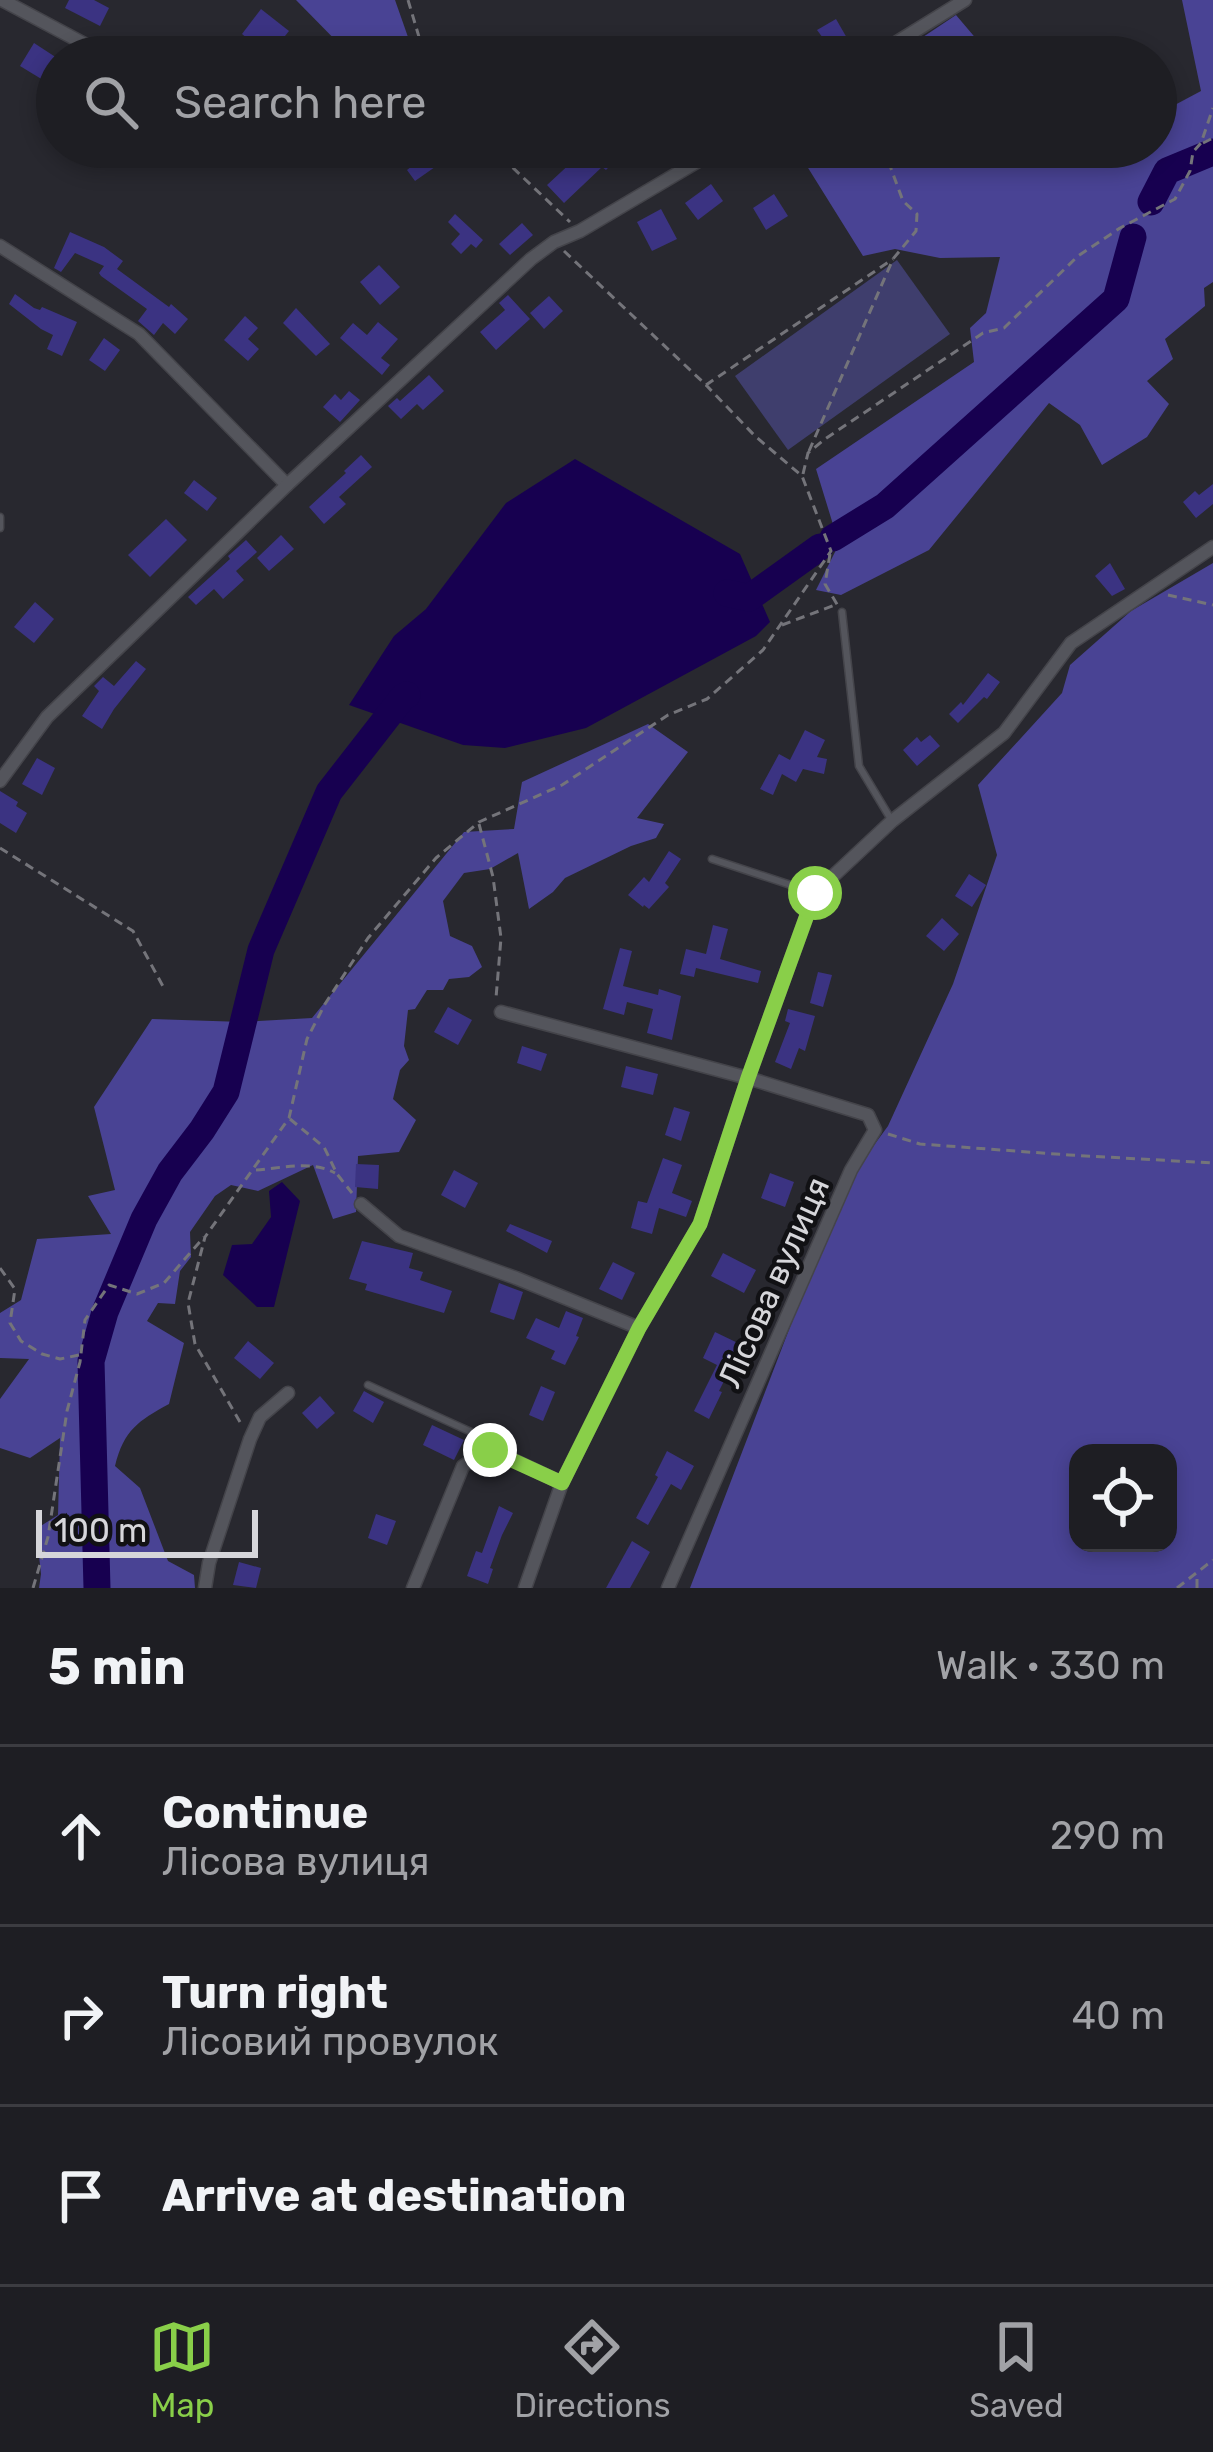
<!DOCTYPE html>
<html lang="en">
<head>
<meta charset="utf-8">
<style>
  :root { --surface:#1e1e23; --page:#2b2b30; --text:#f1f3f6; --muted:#a1a2a6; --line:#3c3c41; --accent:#89cf49 }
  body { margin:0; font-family:Rubik,sans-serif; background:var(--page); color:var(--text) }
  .controls { position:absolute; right:36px; bottom:36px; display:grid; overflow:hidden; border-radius:24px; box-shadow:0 6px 18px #0003 }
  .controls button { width:108px; height:108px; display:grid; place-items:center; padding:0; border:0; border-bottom:3px solid var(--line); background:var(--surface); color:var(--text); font:60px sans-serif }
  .scale { position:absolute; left:36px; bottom:30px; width:222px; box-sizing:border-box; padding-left:12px; border:6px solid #d6d6da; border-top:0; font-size:33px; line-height:42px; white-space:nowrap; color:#d6d6da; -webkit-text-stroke:9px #111114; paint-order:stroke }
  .stop { position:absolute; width:36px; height:36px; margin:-27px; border:9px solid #89cf49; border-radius:50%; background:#fff }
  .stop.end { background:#89cf49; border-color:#fff; box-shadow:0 3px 12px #0008 }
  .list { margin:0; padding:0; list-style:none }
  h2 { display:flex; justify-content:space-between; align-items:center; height:156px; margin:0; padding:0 48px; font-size:51px }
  h2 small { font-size:39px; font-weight:400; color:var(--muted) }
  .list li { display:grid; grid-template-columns:78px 1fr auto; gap:36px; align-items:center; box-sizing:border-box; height:180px; padding:0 48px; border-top:3px solid var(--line) }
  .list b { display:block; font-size:45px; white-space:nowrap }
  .list p { margin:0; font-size:39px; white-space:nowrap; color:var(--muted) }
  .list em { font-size:39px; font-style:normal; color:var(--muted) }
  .icon { flex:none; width:66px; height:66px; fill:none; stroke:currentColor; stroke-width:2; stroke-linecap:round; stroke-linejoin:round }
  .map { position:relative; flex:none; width:1213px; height:1588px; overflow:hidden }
  .search { position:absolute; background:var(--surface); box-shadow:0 6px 18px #0003; left:36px; right:36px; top:36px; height:132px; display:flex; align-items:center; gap:30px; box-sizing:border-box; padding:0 42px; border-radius:66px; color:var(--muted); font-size:45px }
  .sheet { height:696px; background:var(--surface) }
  nav { display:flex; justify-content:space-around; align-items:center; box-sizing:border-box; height:168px; border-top:3px solid var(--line); background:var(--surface); font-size:33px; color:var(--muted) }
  nav a { display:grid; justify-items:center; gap:6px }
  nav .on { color:var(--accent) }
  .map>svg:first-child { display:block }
</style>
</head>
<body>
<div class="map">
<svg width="1213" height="1588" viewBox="0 0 1213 1588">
  <rect width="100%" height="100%" fill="#28282f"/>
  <!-- green -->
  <polygon fill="#3f3e6d" points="897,260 950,334 788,450 735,376"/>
  <!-- forest -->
  <g fill="#494394" fill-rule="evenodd">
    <polygon points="296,0 395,0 415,57 352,57"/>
    <polygon points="1182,0 1213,0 1213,282 1204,288 1205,306 1165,339 1173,359 1147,381 1169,404 1147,437 1102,465 1080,425 1049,403 929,550 841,595 816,590 839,544 816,469 974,362 970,328 986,313 1000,257 940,258 895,249 863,256 795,147 1067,147 1074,151 1134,153 1134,147 1156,147 1156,115 1201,91"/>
    <polygon points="956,15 984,48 1018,49 1022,57 893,57"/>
    <path d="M 1213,563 L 1213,1588 L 690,1588 L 844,1186 L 888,1126 L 953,984 L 997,855 L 978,785 L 1062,693 L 1070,665 L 1131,611 ZM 1078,1453 L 1168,1453 L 1168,1543 L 1078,1543 Z"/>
    <path d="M 648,724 L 688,752 L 637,818 L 664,824 L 656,838 L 631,846 L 565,878 L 553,892 L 529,909 L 518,853 L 490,869 L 464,873 L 443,901 L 450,936 L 472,946 L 482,967 L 469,977 L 449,979 L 443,990 L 427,990 L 415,1009 L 408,1010 L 404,1046 L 409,1060 L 400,1070 L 393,1099 L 416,1120 L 399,1152 L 358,1156 L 356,1212 L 333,1219 L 313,1165 L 258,1191 L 231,1185 L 215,1196 L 190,1232 L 191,1257 L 180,1271 L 175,1304 L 158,1303 L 147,1321 L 184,1343 L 169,1404 C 138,1421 124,1430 115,1466 L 140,1488 L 168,1561 L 194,1575 L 195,1588 L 39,1588 L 41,1574 L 36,1529 L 58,1515 L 60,1438 L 30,1458 L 0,1448 L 0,1399 L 29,1359 L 0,1358 L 0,1313 L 21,1300 L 37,1239 L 111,1234 L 88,1196 L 115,1190 L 94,1107 L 152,1019 L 243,1022 L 312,1018 L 464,832 L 514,829 L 522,782 Z"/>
  </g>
  <!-- water -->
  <g fill="#170050">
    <polygon points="575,459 740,554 770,622 756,636 586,728 505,748 463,745 349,705 394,636 426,609 506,503"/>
    <polygon points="282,1182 300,1201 274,1307 257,1307 223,1275 232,1245 252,1244 271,1217 269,1191"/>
  </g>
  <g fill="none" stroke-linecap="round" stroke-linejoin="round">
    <!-- river -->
    <g stroke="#170050" stroke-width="27">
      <polyline points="1151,202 1167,171 1213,152"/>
      <polyline points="833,538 885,506 1116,299 1133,237"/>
      <polyline points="727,593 749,598 820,547"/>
      <polyline points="97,1588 91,1361 105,1312 144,1219 170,1172 202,1130 226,1092 261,950 329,792 403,697 407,695"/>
    </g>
  </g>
  <!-- building -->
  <g fill="#3b3382">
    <polygon points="69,0 94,0 109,8 100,26 65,8"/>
    <polygon points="261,9 289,31 269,56 242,34"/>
    <polygon points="836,19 855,52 847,57 837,57 817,30"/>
    <polygon points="34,43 57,58 43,80 20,66"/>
    <polygon points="429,147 452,147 435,167 415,181 407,170 423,157"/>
    <polygon points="588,147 628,147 606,170 602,167 564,203 547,185"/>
    <polygon points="711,184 723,201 698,220 685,203"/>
    <polygon points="774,194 788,216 766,230 753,208"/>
    <polygon points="661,209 677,239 652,251 637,222"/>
    <polygon points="455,214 483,240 476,248 471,244 461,254 451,244 460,234 448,222"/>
    <polygon points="522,223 533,235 510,255 499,244"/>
    <polygon points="70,232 104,247 123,261 117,269 169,307 171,304 188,319 175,334 163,323 154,335 138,321 147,309 101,276 99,273 104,266 75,253 61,272 54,268"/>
    <polygon points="379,265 400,287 380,305 360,282"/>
    <polygon points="15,294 34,308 40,310 42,307 77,322 62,356 47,349 53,335 41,329 9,304"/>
    <polygon points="508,295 530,319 496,350 480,332 505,310 499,303"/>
    <polygon points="549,296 563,311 544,329 530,313"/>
    <polygon points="296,308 330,344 316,356 283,323"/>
    <polygon points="245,316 258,328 248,339 259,349 248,361 224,340"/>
    <polygon points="378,322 398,339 381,358 390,365 382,375 340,338 353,323 367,335"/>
    <polygon points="104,338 120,350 105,371 89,360"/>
    <polygon points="429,375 444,391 423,410 417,404 401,419 388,406 397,398 400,401"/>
    <polygon points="349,391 360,400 340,422 323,407 335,394 341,400"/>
    <polygon points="361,455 372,467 339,497 346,504 324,524 309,507 346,473 344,471"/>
    <polygon points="194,480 217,498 207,511 184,493"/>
    <polygon points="1213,484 1213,504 1196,518 1183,502 1195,491 1199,495"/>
    <polygon points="166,519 187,540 150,577 128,555"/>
    <polygon points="281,535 294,549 269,571 257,558"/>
    <polygon points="246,540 257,552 236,571 244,580 223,599 214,589 196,605 188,597 230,559 228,556"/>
    <polygon points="1110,563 1125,589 1112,596 1095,576"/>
    <polygon points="35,602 54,619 34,643 14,627"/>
    <polygon points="136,661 146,669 114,709 102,729 82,716 99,691 94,686 103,677 114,686"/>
    <polygon points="988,673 1000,682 987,699 984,697 958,723 949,714 961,702 963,705"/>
    <polygon points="805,730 825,740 817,757 827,759 824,774 803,769 796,782 782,774 773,795 760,789 779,754 790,760"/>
    <polygon points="930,735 940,746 917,766 903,750 917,737 921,742"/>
    <polygon points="37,758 55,768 42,795 22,784"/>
    <polygon points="0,791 18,802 16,806 27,813 16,833 0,823"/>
    <polygon points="669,851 681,859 665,883 669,887 649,909 644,905 643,907 628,895 644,877 649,882"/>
    <polygon points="969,874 986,885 972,907 955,896"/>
    <polygon points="942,918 959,934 944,951 926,936"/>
    <polygon points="713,925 728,929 720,959 761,971 758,983 696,968 694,977 680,974 686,949 706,954"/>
    <polygon points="620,948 632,951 623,986 658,995 659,989 681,996 672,1040 647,1033 653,1009 627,1002 624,1015 603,1009"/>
    <polygon points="818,972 832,975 823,1007 810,1003"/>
    <polygon points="448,1007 472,1020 458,1045 434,1032"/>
    <polygon points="788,1009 815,1016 805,1051 799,1048 791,1069 775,1062 790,1023 785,1021"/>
    <polygon points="522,1046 547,1054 541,1071 517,1063"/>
    <polygon points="626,1066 658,1074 653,1095 621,1087"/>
    <polygon points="674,1107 690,1112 681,1141 665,1135"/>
    <polygon points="663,1158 682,1165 672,1193 692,1201 686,1217 659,1208 652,1234 631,1228 638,1201 647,1203"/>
    <polygon points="356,1164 379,1165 378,1189 355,1187"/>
    <polygon points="454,1170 478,1183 465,1208 441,1195"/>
    <polygon points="770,1173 794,1182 785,1207 761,1198"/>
    <polygon points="510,1224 552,1241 547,1253 506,1231"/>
    <polygon points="362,1241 413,1253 409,1268 423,1272 420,1280 452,1291 444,1313 365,1290 367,1284 349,1279"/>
    <polygon points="723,1253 756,1270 744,1293 711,1276"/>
    <polygon points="613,1262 635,1273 622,1300 599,1289"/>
    <polygon points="499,1283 523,1292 514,1320 490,1312"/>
    <polygon points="566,1311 583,1318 576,1336 579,1337 565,1365 551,1359 555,1351 526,1338 536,1318 559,1328"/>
    <polygon points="715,1332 742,1345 719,1391 722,1392 709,1419 694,1411 717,1365 703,1358"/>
    <polygon points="248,1341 274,1363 260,1379 234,1358"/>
    <polygon points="541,1386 555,1392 543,1421 529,1415"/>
    <polygon points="364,1391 384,1402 373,1423 353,1411"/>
    <polygon points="320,1396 335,1413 317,1429 302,1413"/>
    <polygon points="432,1425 464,1440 454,1460 423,1445"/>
    <polygon points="667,1451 694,1466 681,1490 671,1484 648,1525 636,1518 658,1477 655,1475"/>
    <polygon points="499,1506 513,1513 502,1535 490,1568 493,1569 488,1584 467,1576 476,1551 482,1553"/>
    <polygon points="376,1514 396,1521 387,1545 368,1538"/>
    <polygon points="632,1541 650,1552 630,1588 606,1588"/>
    <polygon points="239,1562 261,1568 256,1588 233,1585"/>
  </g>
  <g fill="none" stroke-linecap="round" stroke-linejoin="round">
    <defs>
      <g id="lane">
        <polyline points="0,517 0,528"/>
        <polyline points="842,612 859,766 892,821"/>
        <polyline points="712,859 812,892"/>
        <polyline points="368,1385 480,1436 490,1449"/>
      </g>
      <g id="street">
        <polyline points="2,0 109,57"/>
        <polyline points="873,57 965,0"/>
        <polyline points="0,246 139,334 287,485"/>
        <polyline points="0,781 47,717 287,485 531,259 554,242 580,231 722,147"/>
        <polyline points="501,1012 748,1078 868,1115 875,1130 851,1170 668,1588"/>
        <polyline points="361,1204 399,1236 516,1278 639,1328"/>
        <polyline points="205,1588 209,1563 250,1439 260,1417 288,1393"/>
        <polyline points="413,1588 463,1466 490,1449 562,1483"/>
        <polyline points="525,1588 562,1483 639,1328 700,1224 748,1078 815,893 892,821 1004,733 1071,643 1213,547"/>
      </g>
    </defs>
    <!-- lane casing -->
    <use href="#lane" stroke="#44444a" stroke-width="9"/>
    <!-- street casing -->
    <use href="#street" stroke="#44444a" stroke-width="15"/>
    <!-- path -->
    <g stroke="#74747a" stroke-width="3" stroke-dasharray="9 6" stroke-linecap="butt">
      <polyline points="408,0 425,57"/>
      <polyline points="1203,143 1213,138"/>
      <polyline points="491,147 570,222"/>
      <polyline points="564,251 706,385 893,259"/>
      <polyline points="809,451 893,259 916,231 917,214 903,201 883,147"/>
      <polyline points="803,474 808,453 825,439 983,333 1004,328 1078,256 1120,228 1175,199 1190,171 1193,152 1201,143 1213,108"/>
      <polyline points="830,554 825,584 838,606"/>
      <polyline points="1168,595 1213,605"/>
      <polyline points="782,625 835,605"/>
      <polyline points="479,824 493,877 501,938 496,998"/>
      <polyline points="0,848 133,931 165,990"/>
      <polyline points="290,1119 324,1147 337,1174 352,1193"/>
      <polyline points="888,1134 920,1144 1069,1155 1213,1163"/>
      <path d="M 256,1170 C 283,1168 311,1160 335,1173"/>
      <polyline points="0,1268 15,1289 10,1323 21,1341 42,1354 60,1359 79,1355"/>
      <polyline points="240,1422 195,1344 188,1303 205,1237 289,1118 307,1039 325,1004 368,938 436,858 479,822 562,785 668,715 707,699 763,650 831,551 802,476 755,436 706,385"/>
      <polyline points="33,1588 48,1537 67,1411 80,1362 85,1320 109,1285 137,1294 164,1283 204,1237"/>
      <polyline points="1177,1588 1213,1560"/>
      <polyline points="1197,1588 1197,1574"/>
    </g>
    <!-- lane -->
    <use href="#lane" stroke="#54555c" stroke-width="6"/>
    <!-- street -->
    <use href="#street" stroke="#54555c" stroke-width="12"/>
  </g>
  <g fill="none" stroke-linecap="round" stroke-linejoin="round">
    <!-- route -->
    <polyline stroke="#89cf49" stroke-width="15" points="490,1450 562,1483 639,1328 700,1224 748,1078 815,893"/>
  </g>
  <g text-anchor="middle" stroke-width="9" stroke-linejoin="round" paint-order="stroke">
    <!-- street labels -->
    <g font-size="33" fill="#d6d6da" stroke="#111114">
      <text transform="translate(773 1282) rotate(-66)" y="12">Лісова вулиця</text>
    </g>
  </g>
</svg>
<div class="controls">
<button><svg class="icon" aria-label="locate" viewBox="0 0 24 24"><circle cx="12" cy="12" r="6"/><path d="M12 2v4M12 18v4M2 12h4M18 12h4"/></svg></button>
</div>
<div class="scale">100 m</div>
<div class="stop" style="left:815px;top:893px"></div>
<div class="stop end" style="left:490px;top:1450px"></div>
<div class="search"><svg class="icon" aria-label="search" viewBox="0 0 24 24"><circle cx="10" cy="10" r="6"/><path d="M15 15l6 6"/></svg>Search here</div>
</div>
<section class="sheet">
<h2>5 min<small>Walk · 330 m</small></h2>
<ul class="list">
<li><svg class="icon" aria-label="ahead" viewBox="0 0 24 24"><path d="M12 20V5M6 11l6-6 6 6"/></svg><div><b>Continue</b><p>Лісова вулиця</p></div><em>290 m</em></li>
<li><svg class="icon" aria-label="right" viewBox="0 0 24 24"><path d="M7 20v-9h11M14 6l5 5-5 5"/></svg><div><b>Turn right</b><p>Лісовий провулок</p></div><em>40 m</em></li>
<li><svg class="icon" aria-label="arrive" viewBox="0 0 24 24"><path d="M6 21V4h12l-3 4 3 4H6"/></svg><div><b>Arrive at destination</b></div></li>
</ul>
</section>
<nav>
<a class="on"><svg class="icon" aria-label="map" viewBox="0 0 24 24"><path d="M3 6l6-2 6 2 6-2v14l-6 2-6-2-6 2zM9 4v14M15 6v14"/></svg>Map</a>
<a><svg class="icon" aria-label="directions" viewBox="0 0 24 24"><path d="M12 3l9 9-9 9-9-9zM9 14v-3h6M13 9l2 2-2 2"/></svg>Directions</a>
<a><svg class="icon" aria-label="saved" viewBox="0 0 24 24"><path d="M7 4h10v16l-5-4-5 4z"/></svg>Saved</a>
</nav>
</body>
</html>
